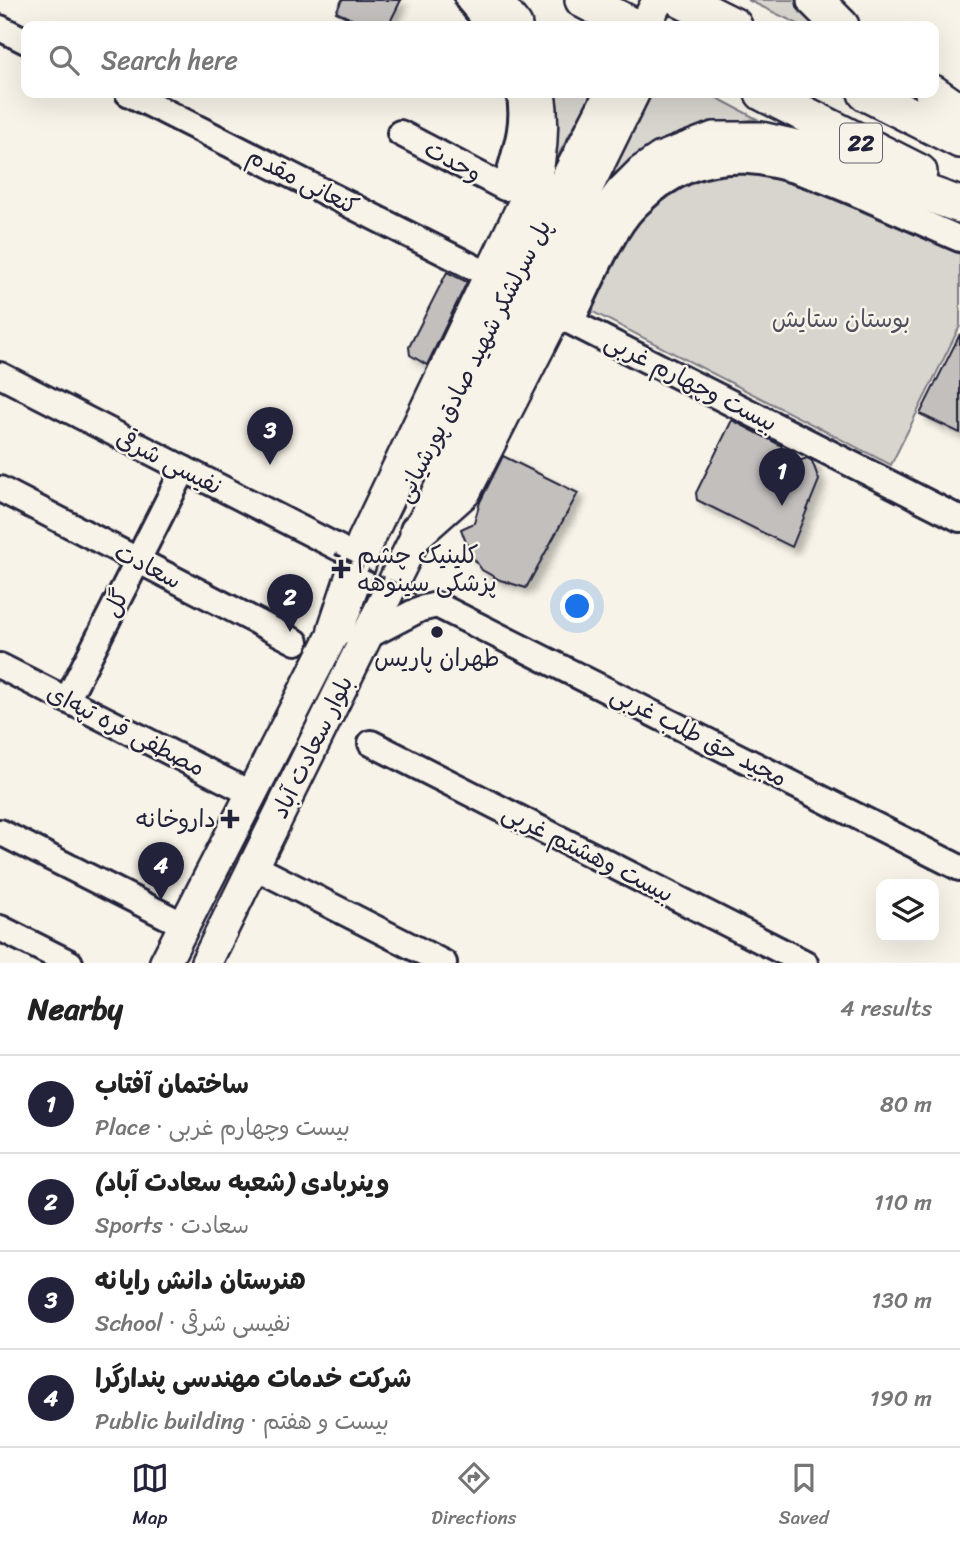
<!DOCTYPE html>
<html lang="en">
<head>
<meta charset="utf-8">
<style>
  :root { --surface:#fff; --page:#f6f6f6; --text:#222; --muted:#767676; --line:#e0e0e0; --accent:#22223b }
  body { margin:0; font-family:Sriracha,"Playpen Sans Arabic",sans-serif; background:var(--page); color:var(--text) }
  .controls { position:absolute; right:21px; bottom:21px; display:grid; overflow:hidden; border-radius:14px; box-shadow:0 7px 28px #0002 }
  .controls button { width:63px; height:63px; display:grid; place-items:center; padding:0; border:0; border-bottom:2px solid var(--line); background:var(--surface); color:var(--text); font:35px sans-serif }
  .you { position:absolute; left:578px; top:607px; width:24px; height:24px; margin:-18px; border:5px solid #fff; border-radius:50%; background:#1a73e8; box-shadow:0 0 0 10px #1a73e833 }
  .badge { display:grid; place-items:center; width:46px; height:46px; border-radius:50%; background:var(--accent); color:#fff; font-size:23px; font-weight:700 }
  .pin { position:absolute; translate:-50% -58px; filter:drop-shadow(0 2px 4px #0008) }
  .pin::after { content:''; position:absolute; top:37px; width:24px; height:21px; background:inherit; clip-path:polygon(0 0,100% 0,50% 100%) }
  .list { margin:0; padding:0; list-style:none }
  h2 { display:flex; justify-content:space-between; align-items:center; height:91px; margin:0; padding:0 28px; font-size:30px }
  h2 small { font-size:23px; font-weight:400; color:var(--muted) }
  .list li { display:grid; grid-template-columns:46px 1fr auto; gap:21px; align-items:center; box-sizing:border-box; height:98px; padding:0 28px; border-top:2px solid var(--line) }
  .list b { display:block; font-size:26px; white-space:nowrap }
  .list p { margin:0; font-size:23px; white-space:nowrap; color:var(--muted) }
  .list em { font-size:23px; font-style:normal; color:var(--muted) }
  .icon { flex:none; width:38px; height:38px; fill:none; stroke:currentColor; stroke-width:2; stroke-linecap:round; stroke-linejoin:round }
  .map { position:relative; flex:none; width:960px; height:963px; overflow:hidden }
  .search { position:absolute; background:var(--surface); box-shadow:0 7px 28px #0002; left:21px; right:21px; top:21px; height:77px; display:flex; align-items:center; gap:18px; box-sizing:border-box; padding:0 24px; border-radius:14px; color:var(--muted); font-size:26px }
  .sheet { height:483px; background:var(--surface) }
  nav { display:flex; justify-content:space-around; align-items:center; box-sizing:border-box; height:98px; border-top:2px solid var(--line); background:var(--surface); font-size:19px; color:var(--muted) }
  nav a { display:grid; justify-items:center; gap:4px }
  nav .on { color:var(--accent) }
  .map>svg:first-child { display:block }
</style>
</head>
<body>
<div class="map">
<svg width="960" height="963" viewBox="0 0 960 963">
  <defs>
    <filter id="shadow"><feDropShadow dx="6" dy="6" stdDeviation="3.5" flood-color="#0004"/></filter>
  </defs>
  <rect width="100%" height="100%" fill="#f7f3e8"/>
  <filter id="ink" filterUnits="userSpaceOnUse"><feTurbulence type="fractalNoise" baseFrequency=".0143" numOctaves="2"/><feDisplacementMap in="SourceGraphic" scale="14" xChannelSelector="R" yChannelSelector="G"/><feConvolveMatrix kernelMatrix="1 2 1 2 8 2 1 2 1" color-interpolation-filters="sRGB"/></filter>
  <g filter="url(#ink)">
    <!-- green -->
    <g fill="#d8d5cf" stroke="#7d7c85" stroke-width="2">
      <polygon points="748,0 799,0 821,26 802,26"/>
      <polygon points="548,93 592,93 547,176"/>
      <polygon points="650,93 708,93 757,119 699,127 670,137 610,176"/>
      <polygon points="747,169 792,181 960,254 960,326 891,465 591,311 591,305 632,222 665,192 705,175"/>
    </g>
    <!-- building -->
    <g fill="#c2bfbd" stroke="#22223b" stroke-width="2" filter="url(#shadow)">
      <polygon points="342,0 401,0 388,26 367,26 336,12"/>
      <polygon points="447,272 467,282 427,365 410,355 409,347"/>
      <polygon points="960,334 960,433 920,414"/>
      <polygon points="732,420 782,446 777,455 795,457 799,461 807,458 812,461 819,480 792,547 697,500 696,493"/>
      <polygon points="503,456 578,493 526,588 500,580 482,570 470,553 461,529 474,523 480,502"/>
    </g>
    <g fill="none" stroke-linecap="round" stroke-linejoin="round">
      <defs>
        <g id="minor">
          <polyline points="468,0 490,26"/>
          <polyline points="0,28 26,41"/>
          <polyline points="128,93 479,270"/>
          <path d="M 400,133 L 505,188 C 513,158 527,124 519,93"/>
          <path d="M 960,239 C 927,225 895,210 862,196 C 781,161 708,134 636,206 C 611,230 588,289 571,322 L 960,519"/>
          <polyline points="0,375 339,548"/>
          <polyline points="0,489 296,642"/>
          <polyline points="366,637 420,609 437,605 960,868"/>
          <polyline points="0,666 252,794"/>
          <polyline points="67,700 184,469"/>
          <polyline points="371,743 805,963"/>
          <polyline points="0,832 184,925"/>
          <polyline points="253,866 444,963"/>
          <polyline points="0,928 70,963"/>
        </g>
        <g id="major">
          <polyline points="645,26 658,0"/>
          <polyline points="421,463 610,93"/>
          <polyline points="165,963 347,607"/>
          <polyline points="206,963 634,93"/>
        </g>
        <g id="highway">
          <polyline points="493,0 514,26"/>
          <polyline points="583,0 633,26"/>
          <polyline points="682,0 734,26"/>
          <polyline points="815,0 841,26"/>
          <polyline points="763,93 919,172"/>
          <polyline points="866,93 960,140"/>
          <polyline points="933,93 960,112"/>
          <polyline points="418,531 463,491 565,291 608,213 623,193 643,173 662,160 714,140 761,140 801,149 960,205"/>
          <path d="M 336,629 L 365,542 L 527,202 C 538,167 543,129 537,93"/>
        </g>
      </defs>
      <!-- minor casing -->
      <use href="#minor" stroke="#22223b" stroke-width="30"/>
      <!-- major casing -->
      <use href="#major" stroke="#22223b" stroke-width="35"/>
      <!-- highway casing -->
      <use href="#highway" stroke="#22223b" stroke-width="40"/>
      <!-- minor -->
      <use href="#minor" stroke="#f7f3e8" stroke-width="24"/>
      <!-- major -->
      <use href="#major" stroke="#f7f3e8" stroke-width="30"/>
      <!-- highway -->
      <use href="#highway" stroke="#f7f3e8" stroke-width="35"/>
      <!-- path-bridge -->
      <polyline stroke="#22223b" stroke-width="3.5" stroke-dasharray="7 5" stroke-linecap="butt" points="335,554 416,594"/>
    </g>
  </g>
  <!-- markers -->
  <g fill="#22223b" stroke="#f7f3e8" stroke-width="2.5">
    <path d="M337.5 558.5h7v7h7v7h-7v7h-7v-7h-7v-7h7z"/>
    <circle cx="437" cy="632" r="7"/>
    <path d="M226.5 808.5h7v7h7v7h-7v7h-7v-7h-7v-7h7z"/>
  </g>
  <g text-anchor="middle" stroke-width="5" stroke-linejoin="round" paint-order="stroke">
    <!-- shield labels -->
    <rect fill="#f7f3e8" stroke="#62616f" stroke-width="2" x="840" y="123.5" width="42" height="39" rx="5"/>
    <g font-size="23" font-weight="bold" fill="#22223b">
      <text x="861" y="151">22</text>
    </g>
    <!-- street labels -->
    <g font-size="24" fill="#22223b" stroke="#f7f3e8">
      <text transform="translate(453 161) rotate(28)" y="8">وحدت</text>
      <text transform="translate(303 181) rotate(27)" y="8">کنعانی مقدم</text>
      <text transform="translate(473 361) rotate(-63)" y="8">پل سرلشکر شهید صادق پورشیانی</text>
      <text transform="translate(691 382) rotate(27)" y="8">بیست وچهارم غربی</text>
      <text transform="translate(169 462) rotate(27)" y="8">نفیسی شرقی</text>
      <text transform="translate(148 566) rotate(27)" y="8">سعادت</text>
      <text transform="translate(116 603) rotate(-63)" y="8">گل</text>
      <text transform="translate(126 730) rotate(27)" y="8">مصطفی قره تپه‌ای</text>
      <text transform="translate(699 736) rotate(27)" y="8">مجید حق طلب غربی</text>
      <text transform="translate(312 747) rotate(-64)" y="8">بلوار سعادت آباد</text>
      <text transform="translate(588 853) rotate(27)" y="8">بیست وهشتم غربی</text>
    </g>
    <!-- park labels -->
    <g font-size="24" fill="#504f60" stroke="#f7f3e8">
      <text x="841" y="327">بوستان ستایش</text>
    </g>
    <!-- poi labels -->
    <g font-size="24" fill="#22223b" stroke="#f7f3e8" text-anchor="start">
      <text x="357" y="563">کلینیک چشم<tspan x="357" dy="28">پزشکی سینوهه</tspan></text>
      <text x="437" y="666" text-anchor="middle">طهران پاریس</text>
      <text x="216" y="827" text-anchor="end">داروخانه</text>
    </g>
  </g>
</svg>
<div class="controls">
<button><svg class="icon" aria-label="layers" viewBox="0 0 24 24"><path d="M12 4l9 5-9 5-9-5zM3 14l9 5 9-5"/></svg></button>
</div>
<div class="you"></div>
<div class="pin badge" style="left:782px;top:506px">1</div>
<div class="pin badge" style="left:290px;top:632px">2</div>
<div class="pin badge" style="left:270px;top:465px">3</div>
<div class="pin badge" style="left:161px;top:900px">4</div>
<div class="search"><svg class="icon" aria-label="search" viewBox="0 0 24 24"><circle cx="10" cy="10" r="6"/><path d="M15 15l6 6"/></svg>Search here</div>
</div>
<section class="sheet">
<h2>Nearby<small>4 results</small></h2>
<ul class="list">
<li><span class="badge">1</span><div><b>ساختمان آفتاب</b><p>Place · بیست وچهارم غربی</p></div><em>80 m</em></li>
<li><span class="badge">2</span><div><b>وینربادی (شعبه سعادت آباد)</b><p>Sports · سعادت</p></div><em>110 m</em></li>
<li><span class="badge">3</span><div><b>هنرستان دانش رایانه</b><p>School · نفیسی شرقی</p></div><em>130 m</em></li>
<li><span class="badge">4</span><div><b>شرکت خدمات مهندسى پندارگرا</b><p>Public building · بیست و هفتم</p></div><em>190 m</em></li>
</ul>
</section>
<nav>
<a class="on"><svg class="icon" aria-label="map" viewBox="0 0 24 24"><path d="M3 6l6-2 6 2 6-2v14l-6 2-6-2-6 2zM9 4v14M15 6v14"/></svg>Map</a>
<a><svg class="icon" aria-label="directions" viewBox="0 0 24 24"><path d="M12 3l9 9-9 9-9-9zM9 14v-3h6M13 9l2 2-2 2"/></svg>Directions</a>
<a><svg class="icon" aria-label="saved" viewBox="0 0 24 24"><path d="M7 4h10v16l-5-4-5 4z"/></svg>Saved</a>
</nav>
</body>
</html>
